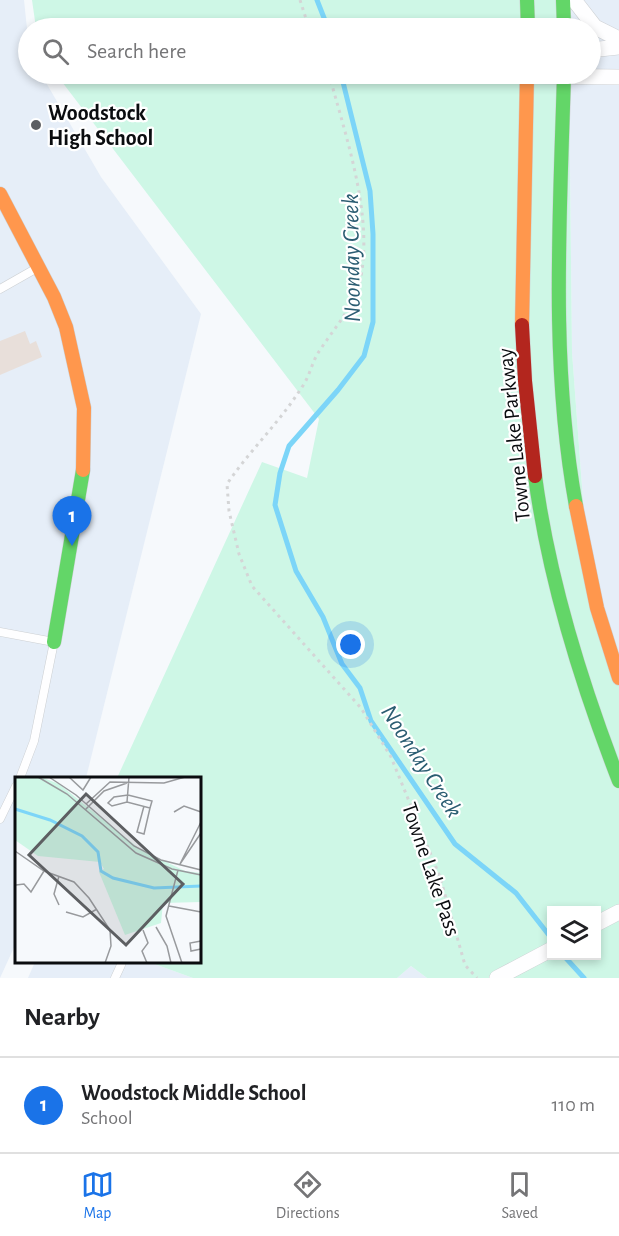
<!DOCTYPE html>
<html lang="en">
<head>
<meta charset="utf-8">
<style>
  :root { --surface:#fff; --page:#f6f6f6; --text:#202124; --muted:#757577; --line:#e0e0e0; --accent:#1a73e8 }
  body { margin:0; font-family:"Alegreya Sans",sans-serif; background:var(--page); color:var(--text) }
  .controls { position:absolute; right:18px; bottom:18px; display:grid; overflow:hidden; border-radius:0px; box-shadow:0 3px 9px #0003 }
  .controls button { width:54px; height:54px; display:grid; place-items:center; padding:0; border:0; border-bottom:2px solid var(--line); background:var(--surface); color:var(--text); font:30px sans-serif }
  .you { position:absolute; left:351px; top:645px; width:21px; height:21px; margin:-15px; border:4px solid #fff; border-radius:50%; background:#1a73e8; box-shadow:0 0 0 9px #1a73e833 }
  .badge { display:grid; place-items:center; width:39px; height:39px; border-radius:50%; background:var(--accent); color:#fff; font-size:20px; font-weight:700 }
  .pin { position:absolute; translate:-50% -50px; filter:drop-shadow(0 2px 3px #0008) }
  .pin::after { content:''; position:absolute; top:32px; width:21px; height:18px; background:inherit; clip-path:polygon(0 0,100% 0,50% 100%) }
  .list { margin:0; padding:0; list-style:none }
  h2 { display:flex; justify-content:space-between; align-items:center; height:78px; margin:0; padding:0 24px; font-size:26px }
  h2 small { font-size:20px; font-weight:400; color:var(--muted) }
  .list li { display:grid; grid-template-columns:39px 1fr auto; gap:18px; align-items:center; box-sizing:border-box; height:96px; padding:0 24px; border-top:2px solid var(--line) }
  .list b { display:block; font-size:22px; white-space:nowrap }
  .list p { margin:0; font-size:20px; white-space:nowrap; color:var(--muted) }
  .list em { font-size:20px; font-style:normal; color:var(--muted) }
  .icon { flex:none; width:33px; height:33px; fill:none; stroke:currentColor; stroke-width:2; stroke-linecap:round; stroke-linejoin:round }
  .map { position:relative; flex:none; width:619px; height:978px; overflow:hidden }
  .search { position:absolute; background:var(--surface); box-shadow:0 3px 9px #0003; left:18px; right:18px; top:18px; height:66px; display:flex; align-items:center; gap:15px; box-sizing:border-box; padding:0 21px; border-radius:33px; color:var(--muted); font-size:22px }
  .sheet { height:174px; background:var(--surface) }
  nav { display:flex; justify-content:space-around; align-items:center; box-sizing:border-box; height:84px; border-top:2px solid var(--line); background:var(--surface); font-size:16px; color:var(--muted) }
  nav a { display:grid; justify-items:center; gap:3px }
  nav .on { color:var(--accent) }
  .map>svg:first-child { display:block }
</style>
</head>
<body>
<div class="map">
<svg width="619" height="978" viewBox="0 0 619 978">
  <rect width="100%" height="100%" fill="#f6f9fc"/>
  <!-- built -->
  <g fill="#e6eef8">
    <polygon points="0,0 24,0 28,38 28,74 41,74 101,177 201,314 86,778 16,778 16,943 0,978"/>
    <polygon points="563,0 619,0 619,661 589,581 572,352 569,74 590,74 590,28 567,28"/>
    <polygon points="35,962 149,962 193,978 28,978"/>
    <polygon points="411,966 427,978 397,978"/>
  </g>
  <!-- green -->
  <g fill="#cef7e6" fill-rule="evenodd">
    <polygon points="32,0 563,0 567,28 36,28"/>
    <path d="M 56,74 L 569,74 L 572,352 L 589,581 L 619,661 L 619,978 L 427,978 L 411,966 L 397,978 L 193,978 L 149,962 L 200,962 L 200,778 L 117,778 L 262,462 L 307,478 L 319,419 ZM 552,910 L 596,910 L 596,956 L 552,956 Z"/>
  </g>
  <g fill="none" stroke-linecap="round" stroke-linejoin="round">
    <!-- stream -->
    <g stroke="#7cd5f8" stroke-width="5">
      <polyline points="317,0 328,28"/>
      <polyline points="341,74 370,191 373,234 373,322 364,356 338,390 289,446 280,473 275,505 296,571 323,617 342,664 360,688 371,721 455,844 516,893 552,939"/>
      <polyline points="564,956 584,978"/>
    </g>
  </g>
  <!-- building -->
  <polygon fill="#e8dfda" points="25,331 30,344 36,341 42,357 0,375 0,341"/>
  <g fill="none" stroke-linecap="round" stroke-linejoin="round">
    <defs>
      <g id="lane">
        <polyline points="0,289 37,268"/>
        <polyline points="0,632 54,642 34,741 20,778"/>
        <polyline points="0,819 16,786"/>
        <polyline points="115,978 121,965"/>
      </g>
      <g id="street">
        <polyline points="574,0 595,27 619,39"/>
        <polyline points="590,50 619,47"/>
        <polyline points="527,76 619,77"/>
        <polyline points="596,924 619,912"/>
        <polyline points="497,978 552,949"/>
      </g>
      <g id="fast">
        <polyline points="527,0 528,28"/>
        <polyline points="563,0 564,28"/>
        <path d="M 564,74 C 560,217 550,364 576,506"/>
        <path d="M 535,476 C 549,581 581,683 619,781"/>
        <polyline points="54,642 83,470"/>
      </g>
      <g id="slow">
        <polyline points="0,194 54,297 66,327 84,408 83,470"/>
        <polyline points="522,325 527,74"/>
        <polyline points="576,506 597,608 619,678"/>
      </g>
      <polyline id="jam" points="522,325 525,381 535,476"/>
    </defs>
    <!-- lane casing -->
    <use href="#lane" stroke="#cdd0d3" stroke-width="9"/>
    <!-- street casing -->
    <use href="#street" stroke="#cdd0d3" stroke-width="16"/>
    <!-- fast casing -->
    <use href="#fast" stroke="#cdd0d3" stroke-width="15"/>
    <!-- slow casing -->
    <use href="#slow" stroke="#cdd0d3" stroke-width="15"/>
    <!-- jam casing -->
    <use href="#jam" stroke="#cdd0d3" stroke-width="15"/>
    <!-- path -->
    <g stroke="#d4d5d6" stroke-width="3" stroke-dasharray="3 4.5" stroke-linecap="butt">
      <polyline points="300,0 309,28"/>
      <path d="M 329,74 C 345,134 371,208 362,270 C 358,303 337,324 320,350 C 312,361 310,376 302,387 C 280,422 250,450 227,484 L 229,511 L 239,554 L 252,586 L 361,708 L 391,757 L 440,877 L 465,965 L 477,978"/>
    </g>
    <!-- lane -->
    <use href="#lane" stroke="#fefeff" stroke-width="8"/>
    <!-- street -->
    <use href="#street" stroke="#fefeff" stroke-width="15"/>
    <!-- fast -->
    <use href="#fast" stroke="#63d668" stroke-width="14"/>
    <!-- slow -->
    <use href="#slow" stroke="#ff974d" stroke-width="14"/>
    <!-- jam -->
    <use href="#jam" stroke="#b3261e" stroke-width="14"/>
  </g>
  <!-- markers -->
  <circle fill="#5d5f62" stroke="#fff" stroke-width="2" cx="36" cy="125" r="6"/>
  <g text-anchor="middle" stroke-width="4.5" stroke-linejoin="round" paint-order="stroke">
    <!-- poi labels -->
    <g font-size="22" font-weight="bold" fill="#0a0c0f" stroke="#fff" text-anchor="start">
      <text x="48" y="120">Woodstock<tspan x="48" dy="25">High School</tspan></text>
    </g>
    <!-- street labels -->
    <g font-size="22" fill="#0a0c0f" stroke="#fff">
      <text transform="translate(513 435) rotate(-96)" y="8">Towne Lake Parkway</text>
      <text transform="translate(432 869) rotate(71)" y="8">Towne Lake Pass</text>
    </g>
    <!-- water labels -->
    <g font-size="24" font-style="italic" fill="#2b5d72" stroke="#fff">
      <text transform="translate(351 258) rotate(-91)" y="8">Noonday Creek</text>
      <text transform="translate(422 761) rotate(57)" y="8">Noonday Creek</text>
    </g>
  </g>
  <!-- overview -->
  <g transform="translate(15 777)">
    <rect width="186" height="186" fill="#f6f9fc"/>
    <path d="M 0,0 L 26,0 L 44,7 L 126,73 L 170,94 L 186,96 L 186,125 L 148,126 L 146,146 L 110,158 L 84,95 L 89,92 L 85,85 L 23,79 L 0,63 Z" fill="#cef7e6"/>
    <path fill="none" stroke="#7cd5f8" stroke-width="3" d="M 0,32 L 35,43 L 67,59 L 83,75 L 86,94 L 98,101 L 139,111 L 186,109"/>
    <path fill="none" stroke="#989a9d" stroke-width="1.5" d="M 23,0 L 52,17 L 121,76 L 157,92 L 186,98M 34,0 L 61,18 L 119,69 L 146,83 L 186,93M 54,0 L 68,13 L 76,0M 112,25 L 114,0M 71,27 L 95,5 L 149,6 L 170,0M 129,29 L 122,55 L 129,57 L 135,31 L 112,25 L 97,29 L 93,26 L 99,20 L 113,18 L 137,24 L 135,31M 70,33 L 89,14 L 112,6M 159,35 L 169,29 L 186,35M 0,74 L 29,94 L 59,105 L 74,121 L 95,153 L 96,169 L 90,186M 165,87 L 186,45M 165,87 L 186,56M 163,93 L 151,139 L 167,186M 44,99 L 39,117 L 44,128M 1,108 L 9,107 L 16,115 L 29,94M 154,129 L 186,135M 51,135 L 68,140 L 82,132M 141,150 L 152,169 L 156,186M 128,153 L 133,166 L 127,174 L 132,186M 186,164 L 175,166 L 176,174 L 186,172"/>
    <path fill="#5d5f62" fill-opacity="0.15" stroke="#5d5f62" stroke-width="3" d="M 71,17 L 168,107 L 111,168 L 14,78 Z"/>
    <rect width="186" height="186" fill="none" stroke="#0a0c0f" stroke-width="3"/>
  </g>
</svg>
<div class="controls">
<button><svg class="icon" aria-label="layers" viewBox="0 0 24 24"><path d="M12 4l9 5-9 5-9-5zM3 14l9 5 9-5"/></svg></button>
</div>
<div class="you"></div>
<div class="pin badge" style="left:72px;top:546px">1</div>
<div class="search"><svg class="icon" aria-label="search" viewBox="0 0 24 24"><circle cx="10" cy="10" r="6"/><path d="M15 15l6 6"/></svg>Search here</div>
</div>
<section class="sheet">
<h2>Nearby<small></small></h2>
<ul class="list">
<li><span class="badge">1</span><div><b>Woodstock Middle School</b><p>School</p></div><em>110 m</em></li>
</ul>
</section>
<nav>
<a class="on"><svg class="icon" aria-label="map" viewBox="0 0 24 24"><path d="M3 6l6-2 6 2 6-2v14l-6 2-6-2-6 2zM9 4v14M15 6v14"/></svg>Map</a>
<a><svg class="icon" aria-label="directions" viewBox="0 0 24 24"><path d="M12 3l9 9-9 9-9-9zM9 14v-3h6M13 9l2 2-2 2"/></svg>Directions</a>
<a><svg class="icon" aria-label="saved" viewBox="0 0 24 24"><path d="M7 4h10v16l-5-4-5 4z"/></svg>Saved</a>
</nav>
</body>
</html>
